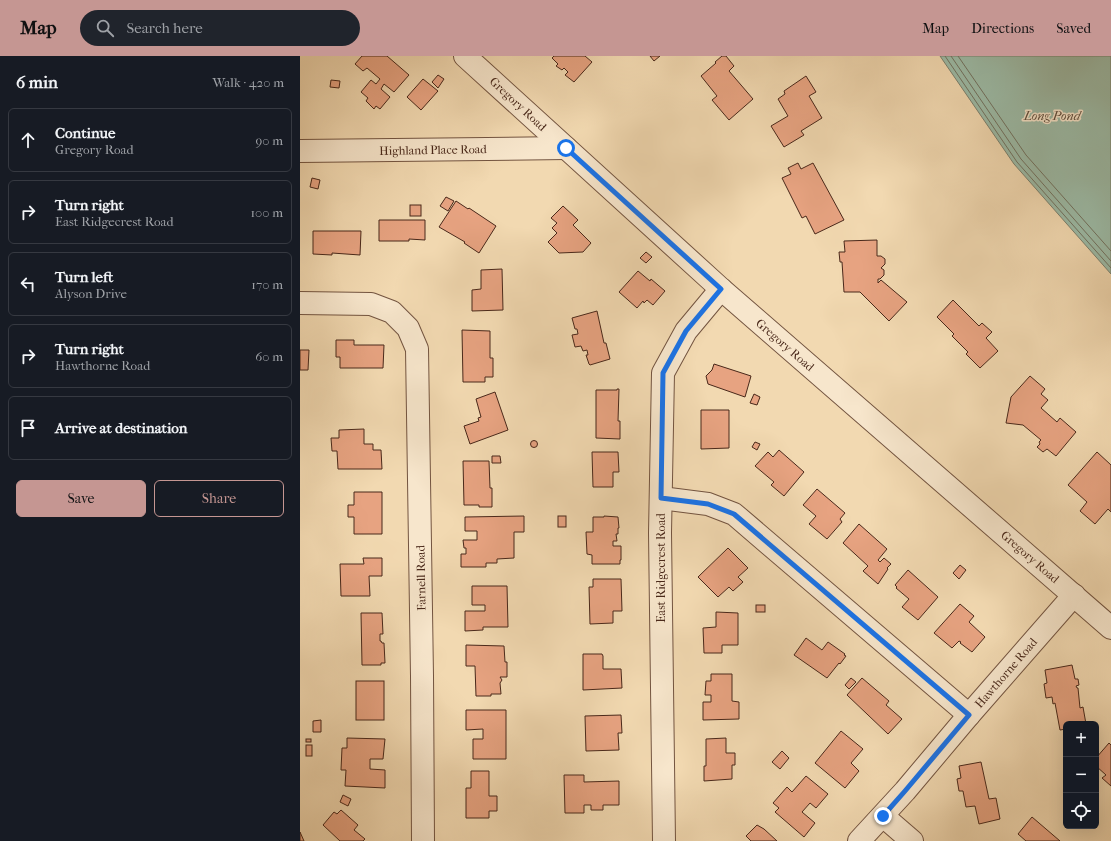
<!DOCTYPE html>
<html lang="en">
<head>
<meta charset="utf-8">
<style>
  :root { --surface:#171b24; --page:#20242c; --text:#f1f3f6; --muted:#9ea1a6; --line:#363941; --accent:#c59692 }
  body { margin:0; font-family:"IM FELL French Canon",serif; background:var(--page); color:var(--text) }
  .controls { position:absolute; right:12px; bottom:12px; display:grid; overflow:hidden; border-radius:6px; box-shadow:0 4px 16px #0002 }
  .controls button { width:36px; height:36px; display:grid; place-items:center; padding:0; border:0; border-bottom:1px solid var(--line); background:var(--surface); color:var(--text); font:20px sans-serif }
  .stop { position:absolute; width:12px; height:12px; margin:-9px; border:3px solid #1a73e8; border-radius:50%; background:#fff }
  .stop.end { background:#1a73e8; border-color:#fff; box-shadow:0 1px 4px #0008 }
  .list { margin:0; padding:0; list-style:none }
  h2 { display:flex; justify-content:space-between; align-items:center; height:52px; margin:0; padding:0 16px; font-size:17px }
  h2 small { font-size:13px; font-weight:400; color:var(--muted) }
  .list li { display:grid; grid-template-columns:26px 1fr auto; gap:12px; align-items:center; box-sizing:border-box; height:64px; margin:0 8px 8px; padding:0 8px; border:1px solid var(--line); border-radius:6px }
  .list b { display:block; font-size:15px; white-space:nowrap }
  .list p { margin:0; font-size:13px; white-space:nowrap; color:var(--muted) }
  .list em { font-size:13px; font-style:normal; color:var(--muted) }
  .actions { display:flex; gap:8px; padding:12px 16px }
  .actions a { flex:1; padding:9px 0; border:1px solid var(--accent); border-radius:6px; text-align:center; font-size:14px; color:var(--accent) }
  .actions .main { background:var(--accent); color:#111 }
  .icon { flex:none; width:22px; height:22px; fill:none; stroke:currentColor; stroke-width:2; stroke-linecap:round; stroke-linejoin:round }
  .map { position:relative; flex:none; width:811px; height:785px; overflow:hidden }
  header { display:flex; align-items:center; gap:24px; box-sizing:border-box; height:56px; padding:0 20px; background:var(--accent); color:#111 }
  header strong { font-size:19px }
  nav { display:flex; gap:22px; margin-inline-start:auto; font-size:14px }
  .search { width:280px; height:36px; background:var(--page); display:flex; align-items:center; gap:10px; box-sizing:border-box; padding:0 14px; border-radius:22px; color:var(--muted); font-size:15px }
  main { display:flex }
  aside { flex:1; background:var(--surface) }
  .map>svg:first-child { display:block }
</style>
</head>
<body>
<header>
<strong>Map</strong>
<div class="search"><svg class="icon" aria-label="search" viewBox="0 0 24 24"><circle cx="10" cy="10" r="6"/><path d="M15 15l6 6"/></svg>Search here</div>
<nav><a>Map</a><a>Directions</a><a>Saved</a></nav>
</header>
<main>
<aside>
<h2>6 min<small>Walk · 420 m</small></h2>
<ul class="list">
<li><svg class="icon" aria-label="ahead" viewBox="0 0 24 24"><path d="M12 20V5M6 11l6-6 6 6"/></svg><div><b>Continue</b><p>Gregory Road</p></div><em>90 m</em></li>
<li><svg class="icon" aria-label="right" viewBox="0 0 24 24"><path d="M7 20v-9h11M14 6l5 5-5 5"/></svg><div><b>Turn right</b><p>East Ridgecrest Road</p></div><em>100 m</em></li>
<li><svg class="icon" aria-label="left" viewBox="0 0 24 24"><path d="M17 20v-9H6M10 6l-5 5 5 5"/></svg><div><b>Turn left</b><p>Alyson Drive</p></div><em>170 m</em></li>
<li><svg class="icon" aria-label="right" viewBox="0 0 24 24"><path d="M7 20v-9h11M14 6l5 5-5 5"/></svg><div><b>Turn right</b><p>Hawthorne Road</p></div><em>60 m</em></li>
<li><svg class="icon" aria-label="arrive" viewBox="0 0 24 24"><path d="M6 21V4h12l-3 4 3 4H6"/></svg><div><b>Arrive at destination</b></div></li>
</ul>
<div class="actions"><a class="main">Save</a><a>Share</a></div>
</aside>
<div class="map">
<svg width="811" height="785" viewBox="0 0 811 785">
  <rect width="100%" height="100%" fill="#f2d9b1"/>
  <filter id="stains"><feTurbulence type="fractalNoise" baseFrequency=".005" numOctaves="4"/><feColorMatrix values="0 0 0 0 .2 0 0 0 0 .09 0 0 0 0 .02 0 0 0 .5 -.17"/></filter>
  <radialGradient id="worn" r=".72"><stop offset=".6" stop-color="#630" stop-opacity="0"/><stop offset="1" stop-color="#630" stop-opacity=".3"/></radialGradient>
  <!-- water -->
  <polygon fill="#9cbba7" stroke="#7b806f" points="640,0 811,0 811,218 714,108"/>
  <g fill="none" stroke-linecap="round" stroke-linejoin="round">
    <!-- shore -->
    <g stroke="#727260" stroke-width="1">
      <polyline points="645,0 717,106 811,212"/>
      <polyline points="651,0 721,103 811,205"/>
      <polyline points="658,0 726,99 811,195"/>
    </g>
  </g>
  <!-- building -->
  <g fill="#e7a381" stroke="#49281a">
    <polygon points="62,0 87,0 109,19 94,36 84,28 81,33 90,41 80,53 76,50 74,53 66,45 68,42 61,36 71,24 76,28 80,23 67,12 63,15 55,8"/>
    <polygon points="254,0 285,0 292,6 274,26 265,19 268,16 264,12 262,14 256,10 258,8 252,2"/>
    <polygon points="350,0 360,0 354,5"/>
    <polygon points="422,0 426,0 434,10 429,15 453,43 429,64 412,44 417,40 401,20 416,7 415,6"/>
    <polygon points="138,19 144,23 138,32 132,26"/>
    <polygon points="506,20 516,36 509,40 522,62 501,75 504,79 484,91 471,70 488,60 478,43 485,38 484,35"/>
    <polygon points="123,23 138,35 121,54 107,41"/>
    <polygon points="31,24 40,25 39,32 30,31"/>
    <polygon points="498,107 501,113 513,107 544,164 515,178 506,160 502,162 482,122 491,118 488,112"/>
    <polygon points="12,122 20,124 18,133 10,131"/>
    <polygon points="146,141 154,145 148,155 140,150"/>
    <polygon points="156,145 168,153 169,152 196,170 179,197 164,187 165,186 139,171"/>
    <rect x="110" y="149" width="11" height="11"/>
    <polygon points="263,150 278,164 273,169 291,187 283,196 259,197 248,186 257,177 252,172 257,167 251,162"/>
    <polygon points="79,164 125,164 125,184 109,183 109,185 79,185"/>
    <polygon points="13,175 61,175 60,199 32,197 32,199 13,198"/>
    <polygon points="577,184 577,200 581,200 585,203 585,208 581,212 584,214 584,219 580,223 578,223 578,227 581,224 607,246 589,265 560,236 544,236 542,206 540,206 539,196 545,196 544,185"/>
    <polygon points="346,196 352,201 346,207 340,202"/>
    <polygon points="202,213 203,254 172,255 172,234 181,233 181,214"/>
    <polygon points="338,215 350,225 351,223 365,235 353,249 347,244 344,247 343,245 337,252 319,236"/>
    <polygon points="653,244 679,270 682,267 692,276 686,282 698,295 680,312 666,298 668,296 652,280 654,278 637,261"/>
    <polygon points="297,255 304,287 306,287 310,303 290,309 289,308 286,299 288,299 287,294 283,295 281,290 275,291 272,279 278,278 277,273 275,273 272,262"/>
    <polygon points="162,274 190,275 190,302 193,302 193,321 185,321 185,326 163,326"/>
    <polygon points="36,284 54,284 54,289 84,289 83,312 40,312 40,301 36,301"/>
    <polygon points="0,294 9,294 8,314 0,314"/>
    <polygon points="414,308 451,320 445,341 408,328 406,320 412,314"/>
    <polygon points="730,320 745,333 741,338 748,344 741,352 757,366 760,362 776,376 756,400 747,393 743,396 737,391 740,388 739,386 741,384 723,369 706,367 711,341"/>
    <polygon points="317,333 319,333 318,365 320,365 320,383 296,382 296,334 317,334"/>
    <polygon points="195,336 208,374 170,388 164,370 179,365 178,362 181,361 176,343"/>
    <polygon points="454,338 460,341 457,349 450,347"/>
    <polygon points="401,354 429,354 429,392 401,393"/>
    <polygon points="64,373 64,388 73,388 73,394 81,394 82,413 38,413 37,395 32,395 31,382 39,382 39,374"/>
    <circle cx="234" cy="388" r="3.5"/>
    <polygon points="455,386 460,388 457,394 452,391"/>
    <polygon points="479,394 504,416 484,440 471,429 474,426 455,410 468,396 473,401"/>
    <polygon points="292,396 318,396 319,416 313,416 313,431 293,431"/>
    <polygon points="797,396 811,409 811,456 808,453 795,468 780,455 787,446 768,429"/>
    <polygon points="192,400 200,400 201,407 192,407"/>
    <polygon points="163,405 189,405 190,432 192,432 192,451 179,451 179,449 164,449"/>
    <polygon points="517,433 545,457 540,463 542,466 527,483 509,468 516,460 503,449"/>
    <polygon points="54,436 82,436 82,478 54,478 54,461 48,461 48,449 54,449"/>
    <polygon points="224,460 224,476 214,476 214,502 197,503 197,507 186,507 186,511 161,511 161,498 166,498 166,492 164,492 163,484 177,484 177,475 165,475 165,461"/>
    <rect x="258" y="460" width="8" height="11"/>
    <polygon points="304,460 318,461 319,472 318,472 318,478 316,478 317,485 313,485 313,490 321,490 321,504 320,504 320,508 292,508 292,499 287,498 286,476 293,476 293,461 304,461"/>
    <polygon points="559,468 587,493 578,504 580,506 584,502 591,508 587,512 588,513 578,528 563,515 568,510 543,487"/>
    <polygon points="428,492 448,512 438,521 443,526 433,535 429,531 418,541 398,521"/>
    <polygon points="63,502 82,502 82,520 69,520 70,540 41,540 40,508 64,508"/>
    <polygon points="660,509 666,514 659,523 653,517"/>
    <polygon points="608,514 638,541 618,564 602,551 609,543 596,532 597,531 595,529"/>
    <polygon points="293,523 321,523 322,555 313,555 313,567 290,568 289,531 293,531"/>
    <polygon points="172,530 207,530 208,571 183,571 183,574 165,575 165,555 185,555 185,549 172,549"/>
    <polygon points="660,548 674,560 669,566 685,581 672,596 660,587 661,586 659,585 652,592 634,577"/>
    <rect x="456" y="549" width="9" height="7"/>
    <polygon points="416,556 438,557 438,589 422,589 422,597 404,597 403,572 416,571"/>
    <polygon points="61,557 82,557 83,578 80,578 80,585 81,585 82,587 84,587 85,607 81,607 81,609 62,609"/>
    <polygon points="506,582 522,594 528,586 545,598 544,599 546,600 540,608 539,607 527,622 494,599"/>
    <polygon points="166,589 204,590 205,606 207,606 207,621 200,621 202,624 200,627 201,638 191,638 191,640 176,640 175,610 166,610"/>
    <polygon points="283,598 302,598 303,600 303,613 321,613 322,632 283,634"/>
    <polygon points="772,609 775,623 778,623 779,629 776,630 777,632 778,632 780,652 783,651 786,668 766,668 766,673 760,674 755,647 753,648 752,641 746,642 744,628 747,627 745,614"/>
    <polygon points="411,618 432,618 432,645 439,646 439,663 403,664 403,646 411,646 411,639 405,639 406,625 411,625"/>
    <polygon points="551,622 556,626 549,633 545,629"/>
    <polygon points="562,622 589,645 586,649 602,663 588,678 547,639"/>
    <rect x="56" y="625" width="28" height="39"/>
    <polygon points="166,654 206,654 206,703 173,703 173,683 183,683 183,673 166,674"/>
    <polygon points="321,659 322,677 318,677 319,694 286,695 285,660"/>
    <polygon points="21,664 21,676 13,676 13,665"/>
    <polygon points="541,675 563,693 551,707 559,715 545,732 515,707"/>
    <polygon points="47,682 85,683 83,703 70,703 70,713 85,714 85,732 45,730 46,714 41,714 42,692 47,692"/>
    <polygon points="426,682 426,697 435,697 435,709 432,709 432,723 404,725 404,710 406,710 406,683"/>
    <rect x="6" y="683" width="5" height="3"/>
    <polygon points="809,687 811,689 811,730 802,722 806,719 796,710 796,702"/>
    <rect x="6" y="689" width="6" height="11"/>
    <polygon points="482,695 489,702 480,713 472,706"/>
    <polygon points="681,706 689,743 696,742 700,763 679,768 675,750 666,751 663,735 659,735 657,723 661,722 659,710"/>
    <polygon points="171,715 189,715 189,740 197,740 197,755 189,755 189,762 166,762 166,732 171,732"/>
    <polygon points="264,719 284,719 284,726 319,725 319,749 303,749 303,754 291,754 291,749 284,749 284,757 265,757"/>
    <polygon points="506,720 528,738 516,752 510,747 502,756 515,767 504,781 475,756 479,752 473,747 487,731 492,736"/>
    <polygon points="43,739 51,743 48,750 40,746"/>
    <polygon points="41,754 58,769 54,774 65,783 63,785 40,785 23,769 34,756 37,758"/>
    <polygon points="732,761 760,785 726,785 718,778"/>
    <polygon points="457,769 464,773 477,785 451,785 446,780"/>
    <polygon points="0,776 4,785 0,785"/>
  </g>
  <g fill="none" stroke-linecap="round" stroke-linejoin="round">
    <defs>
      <g id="minor">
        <polyline points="165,0 421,233 811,572"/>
        <polyline points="0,95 266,92"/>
        <polyline points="0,247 71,248 92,256 108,272 117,293 122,620 123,785"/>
        <polyline points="361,442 408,448 434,458 669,659"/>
        <polyline points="583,760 612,785"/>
        <polyline points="364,785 360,477 363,317 386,275 421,233"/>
        <polyline points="559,785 605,735 669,659 774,539"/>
      </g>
    </defs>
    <!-- minor casing -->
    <use href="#minor" stroke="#735440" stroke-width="24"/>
    <!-- minor -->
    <use href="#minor" stroke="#f7e6cc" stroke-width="22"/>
  </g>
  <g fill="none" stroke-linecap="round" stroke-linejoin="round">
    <!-- route -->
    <polyline stroke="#1a73e8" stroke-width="5" points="266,92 421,233 386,275 363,317 361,442 408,448 434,458 669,659 605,735 583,760"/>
  </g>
  <g text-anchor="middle" stroke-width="3" stroke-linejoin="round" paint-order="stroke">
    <!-- street labels -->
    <g font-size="12" fill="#49281a" stroke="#f7e6cc">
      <text transform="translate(218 48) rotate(43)" y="4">Gregory Road</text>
      <text transform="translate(133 94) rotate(-1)" y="4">Highland Place Road</text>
      <text transform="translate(485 289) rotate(41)" y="4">Gregory Road</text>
      <text transform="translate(730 501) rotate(41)" y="4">Gregory Road</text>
      <text transform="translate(361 512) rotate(-90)" y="4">East Ridgecrest Road</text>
      <text transform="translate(121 522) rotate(-91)" y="4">Farnell Road</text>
      <text transform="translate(706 617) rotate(-49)" y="4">Hawthorne Road</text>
    </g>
    <!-- water labels -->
    <g font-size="13" font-style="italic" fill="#5e4d3d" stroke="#f7e6cc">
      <text x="752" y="64">Long Pond</text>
    </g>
  </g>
  <rect width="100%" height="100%" filter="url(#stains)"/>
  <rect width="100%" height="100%" fill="url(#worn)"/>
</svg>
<div class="controls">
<button>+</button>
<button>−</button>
<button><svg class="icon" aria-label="locate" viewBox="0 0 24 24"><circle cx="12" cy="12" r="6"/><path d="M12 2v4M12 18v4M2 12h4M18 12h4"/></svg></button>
</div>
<div class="stop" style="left:266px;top:92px"></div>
<div class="stop end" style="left:583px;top:760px"></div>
</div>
</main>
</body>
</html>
